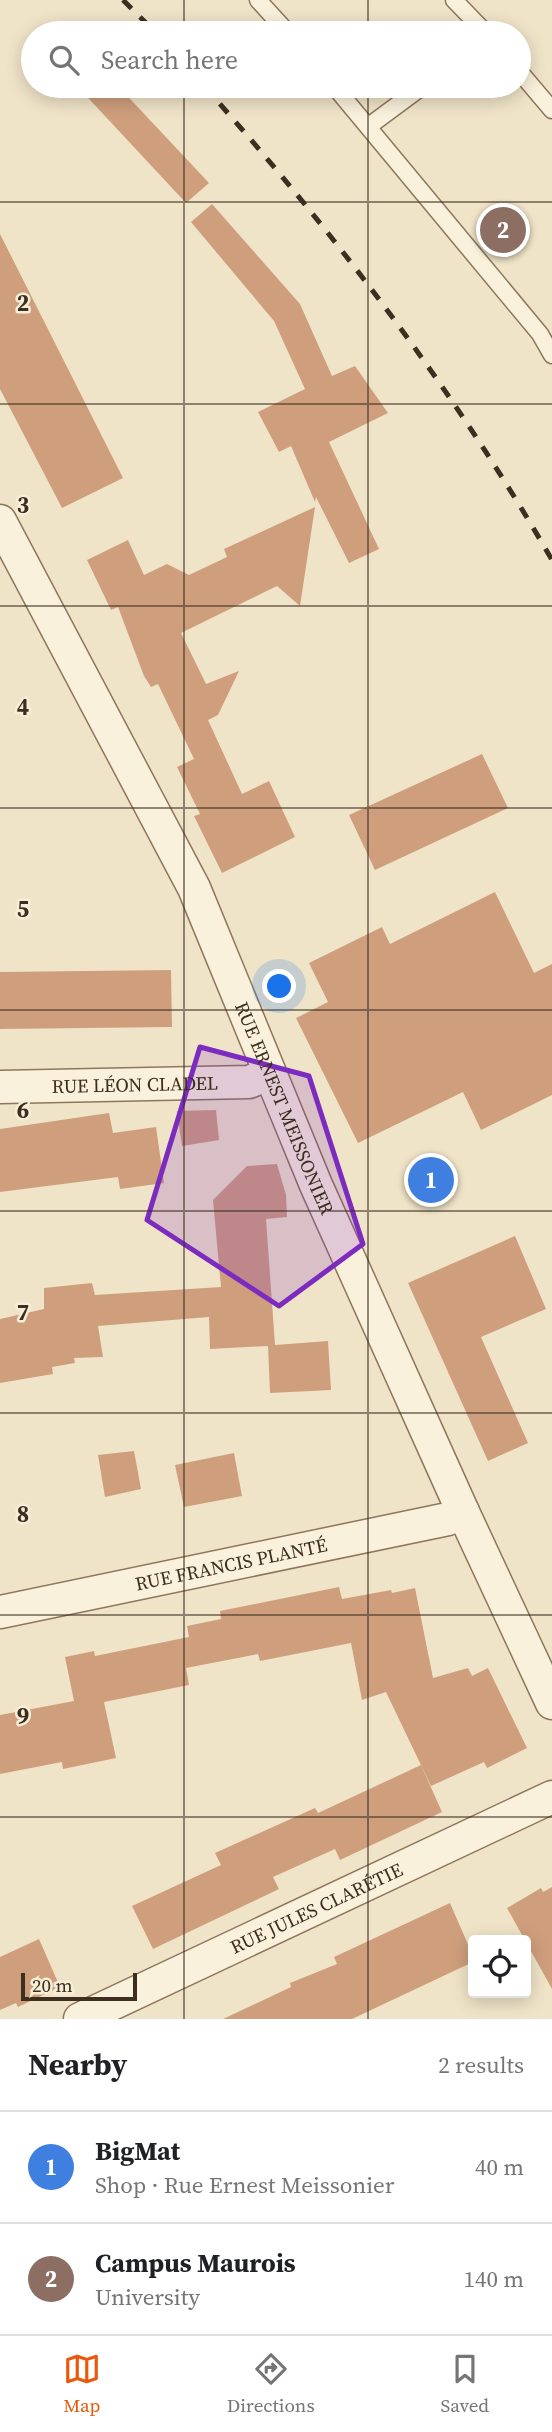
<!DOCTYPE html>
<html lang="en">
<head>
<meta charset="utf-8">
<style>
  :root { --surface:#fff; --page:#f6f6f6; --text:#202124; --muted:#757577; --line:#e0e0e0; --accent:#ea580c }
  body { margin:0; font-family:"Source Serif 4",serif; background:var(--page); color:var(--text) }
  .controls { position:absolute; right:21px; bottom:21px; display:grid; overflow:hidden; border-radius:7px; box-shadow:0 4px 18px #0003 }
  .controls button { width:63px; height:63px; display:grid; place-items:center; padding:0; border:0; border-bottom:2px solid var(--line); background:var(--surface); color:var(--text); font:35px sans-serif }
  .scale { position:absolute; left:21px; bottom:18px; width:116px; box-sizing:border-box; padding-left:7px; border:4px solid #3d2e20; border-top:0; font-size:19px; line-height:24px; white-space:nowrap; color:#3d2e20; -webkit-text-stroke:5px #f7eed8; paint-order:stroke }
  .you { position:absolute; left:280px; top:987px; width:24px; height:24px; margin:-18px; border:5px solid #fff; border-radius:50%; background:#1a73e8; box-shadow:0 0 0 10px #1a73e833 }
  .badge { display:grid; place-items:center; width:46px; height:46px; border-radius:50%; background:var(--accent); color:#fff; font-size:23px; font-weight:700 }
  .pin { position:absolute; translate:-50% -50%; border:4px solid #fff; box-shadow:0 2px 7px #0006 }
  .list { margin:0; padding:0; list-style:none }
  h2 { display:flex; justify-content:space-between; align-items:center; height:91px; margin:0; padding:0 28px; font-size:30px }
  h2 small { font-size:23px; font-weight:400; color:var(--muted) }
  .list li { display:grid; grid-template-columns:46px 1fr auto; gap:21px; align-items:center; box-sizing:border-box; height:112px; padding:0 28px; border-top:2px solid var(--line) }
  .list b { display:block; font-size:26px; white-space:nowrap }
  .list p { margin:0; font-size:23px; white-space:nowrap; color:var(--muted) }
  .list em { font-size:23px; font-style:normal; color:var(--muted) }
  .icon { flex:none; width:38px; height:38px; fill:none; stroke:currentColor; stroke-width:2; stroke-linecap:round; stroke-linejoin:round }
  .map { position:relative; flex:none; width:552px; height:2019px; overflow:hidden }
  .search { position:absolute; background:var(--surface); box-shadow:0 4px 18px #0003; left:21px; right:21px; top:21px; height:77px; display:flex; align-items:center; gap:18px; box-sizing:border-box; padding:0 24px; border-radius:38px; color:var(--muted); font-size:26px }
  .sheet { height:315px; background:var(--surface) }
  nav { display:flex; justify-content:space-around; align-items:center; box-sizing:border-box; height:98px; border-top:2px solid var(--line); background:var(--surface); font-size:19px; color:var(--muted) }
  nav a { display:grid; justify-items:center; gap:4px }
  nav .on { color:var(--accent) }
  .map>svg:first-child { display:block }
</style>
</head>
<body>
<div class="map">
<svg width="552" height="2019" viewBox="0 0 552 2019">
  <rect width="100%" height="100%" fill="#f0e4c8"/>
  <!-- building -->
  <g fill="#cf9f7d">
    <polygon points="77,86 118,86 209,183 186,203"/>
    <polygon points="212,204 300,304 332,376 355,366 388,413 329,442 379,549 349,563 316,497 315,502 291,446 279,452 258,412 305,389 274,321 191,222"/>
    <polygon points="0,234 123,478 62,508 0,389"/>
    <polygon points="315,507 300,606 277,586 181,633 206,684 239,671 218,715 208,720 242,794 269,781 295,837 222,873 194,816 200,814 177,767 194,759 158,684 151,687 144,676 118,607 111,610 87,560 128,540 144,575 167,564 189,575 227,557 224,549"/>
    <polygon points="482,754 508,808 375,870 349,815"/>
    <polygon points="495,892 534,973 552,964 552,1095 481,1130 463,1092 358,1143 296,1018 328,1002 309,963 382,927 390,944"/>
    <polygon points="171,970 172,1027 0,1029 0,972"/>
    <polygon points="216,1110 219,1140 182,1146 177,1111"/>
    <polygon points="109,1113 113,1133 156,1127 164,1183 120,1189 118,1177 0,1192 0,1129"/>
    <polygon points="277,1164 286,1195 287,1217 266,1219 275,1345 328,1341 331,1390 270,1393 268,1346 210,1349 209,1317 98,1326 103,1357 74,1358 75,1363 52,1367 53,1374 0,1383 0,1319 44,1309 44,1288 92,1283 95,1295 221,1287 213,1200 247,1166"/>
    <polygon points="515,1236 546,1309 481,1337 528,1443 488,1461 408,1283"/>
    <polygon points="134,1451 141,1489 105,1497 98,1455"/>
    <polygon points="234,1453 242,1496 184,1507 175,1465"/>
    <polygon points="339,1587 342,1599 391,1590 392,1593 415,1588 433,1678 468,1668 472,1676 488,1668 527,1748 487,1768 484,1762 431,1786 386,1692 362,1700 351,1643 260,1661 258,1654 186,1668 189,1685 104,1702 116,1758 63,1769 62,1762 0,1774 0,1715 74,1701 65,1657 94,1651 95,1656 189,1637 187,1626 221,1619 220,1611"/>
    <polygon points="421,1765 442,1812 340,1860 335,1849 273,1877 279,1889 153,1949 132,1906 221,1865 215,1853 315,1808 318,1813"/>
    <polygon points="552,1887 552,1989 507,1908 541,1888 543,1892"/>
    <polygon points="450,1903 473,1956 473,1962 352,2019 223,2019 291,1987 290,1983 337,1964 334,1957"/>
    <polygon points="39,1939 60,1987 18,2007 16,2003 0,2010 0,1957"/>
  </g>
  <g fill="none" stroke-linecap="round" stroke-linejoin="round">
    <defs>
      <g id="lane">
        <polyline points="258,0 288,33"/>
        <polyline points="454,0 486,33"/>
        <polyline points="519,71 552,110"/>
        <polyline points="334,86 540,334 552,355"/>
        <polyline points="369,126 423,86"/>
      </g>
      <g id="street">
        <path id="s1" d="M 0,521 L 194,888 L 316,1185 L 463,1512 L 552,1703"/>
        <path id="s2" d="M 0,1087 L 249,1082 L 269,1074"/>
        <path id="s3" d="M 0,1612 L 448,1519 L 463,1512"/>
        <path id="s4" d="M 80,2019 L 552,1797"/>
      </g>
    </defs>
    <!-- lane casing -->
    <use href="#lane" stroke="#8d765c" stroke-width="19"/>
    <!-- street casing -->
    <use href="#street" stroke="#8d765c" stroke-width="35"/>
    <!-- lane -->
    <use href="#lane" stroke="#faf1dc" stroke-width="16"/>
    <!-- street -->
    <use href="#street" stroke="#faf1dc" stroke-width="32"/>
    <!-- rail -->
    <g stroke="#3d2e20" stroke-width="5" stroke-dasharray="12 12" stroke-linecap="butt">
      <polyline points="123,0 156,33"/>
      <path d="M 204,86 C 334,232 454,390 552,560"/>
    </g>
  </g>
  <!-- marked area -->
  <path fill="#7b2cbf" fill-opacity="0.2" stroke="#7b2cbf" stroke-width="5" stroke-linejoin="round" d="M 200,1047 L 309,1076 L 363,1244 L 279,1306 L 147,1220 Z"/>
  <!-- grid -->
  <path fill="none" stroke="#3d2e20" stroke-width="2" stroke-opacity="0.55" d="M 184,0 L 184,33M 368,0 L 368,33M 184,86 L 184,2019M 368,86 L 368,2019M 0,202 L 552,202M 0,404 L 552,404M 0,606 L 552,606M 0,808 L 552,808M 0,1010 L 552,1010M 0,1211 L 552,1211M 0,1413 L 552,1413M 0,1615 L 552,1615M 0,1817 L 552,1817"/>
  <g text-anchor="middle" stroke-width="5" stroke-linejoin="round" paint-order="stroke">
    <!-- street labels -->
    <g font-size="19" fill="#3d2e20" stroke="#f7eed8">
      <text dy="7" stroke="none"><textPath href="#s2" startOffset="135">RUE LÉON CLADEL</textPath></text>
      <text dy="7" stroke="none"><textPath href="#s1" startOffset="653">RUE ERNEST MEISSONIER</textPath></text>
      <text dy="7" stroke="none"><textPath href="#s3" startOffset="236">RUE FRANCIS PLANTÉ</textPath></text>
      <text dy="7" stroke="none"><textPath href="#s4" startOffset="261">RUE JULES CLARÉTIE</textPath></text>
    </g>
  </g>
  <g font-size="23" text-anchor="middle" font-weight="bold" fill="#3d2e20" stroke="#f7eed8" stroke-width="5" stroke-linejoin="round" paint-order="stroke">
    <text x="23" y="311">2</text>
    <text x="23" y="513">3</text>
    <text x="23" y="715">4</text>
    <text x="23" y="917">5</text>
    <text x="23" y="1118">6</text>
    <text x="23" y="1320">7</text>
    <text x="23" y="1522">8</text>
    <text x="23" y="1724">9</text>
  </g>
</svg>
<div class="controls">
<button><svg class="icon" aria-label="locate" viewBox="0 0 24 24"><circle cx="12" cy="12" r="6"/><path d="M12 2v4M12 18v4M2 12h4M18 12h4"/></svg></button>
</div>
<div class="scale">20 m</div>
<div class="you"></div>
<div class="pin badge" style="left:431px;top:1180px;background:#3f7fe0">1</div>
<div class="pin badge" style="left:503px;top:230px;background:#8d6e63">2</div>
<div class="search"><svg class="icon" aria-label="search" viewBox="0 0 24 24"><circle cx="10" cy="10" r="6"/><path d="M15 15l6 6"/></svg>Search here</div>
</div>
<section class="sheet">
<h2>Nearby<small>2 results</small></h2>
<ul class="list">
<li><span class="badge" style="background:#3f7fe0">1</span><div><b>BigMat</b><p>Shop · Rue Ernest Meissonier</p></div><em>40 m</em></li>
<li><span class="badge" style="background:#8d6e63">2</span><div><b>Campus Maurois</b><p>University</p></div><em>140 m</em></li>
</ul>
</section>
<nav>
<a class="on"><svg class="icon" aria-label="map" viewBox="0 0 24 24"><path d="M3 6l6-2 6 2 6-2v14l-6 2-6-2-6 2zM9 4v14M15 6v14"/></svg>Map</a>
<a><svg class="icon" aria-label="directions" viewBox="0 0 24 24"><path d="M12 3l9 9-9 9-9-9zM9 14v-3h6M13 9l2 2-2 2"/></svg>Directions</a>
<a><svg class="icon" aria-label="saved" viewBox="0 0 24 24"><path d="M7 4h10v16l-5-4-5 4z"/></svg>Saved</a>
</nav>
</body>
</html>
